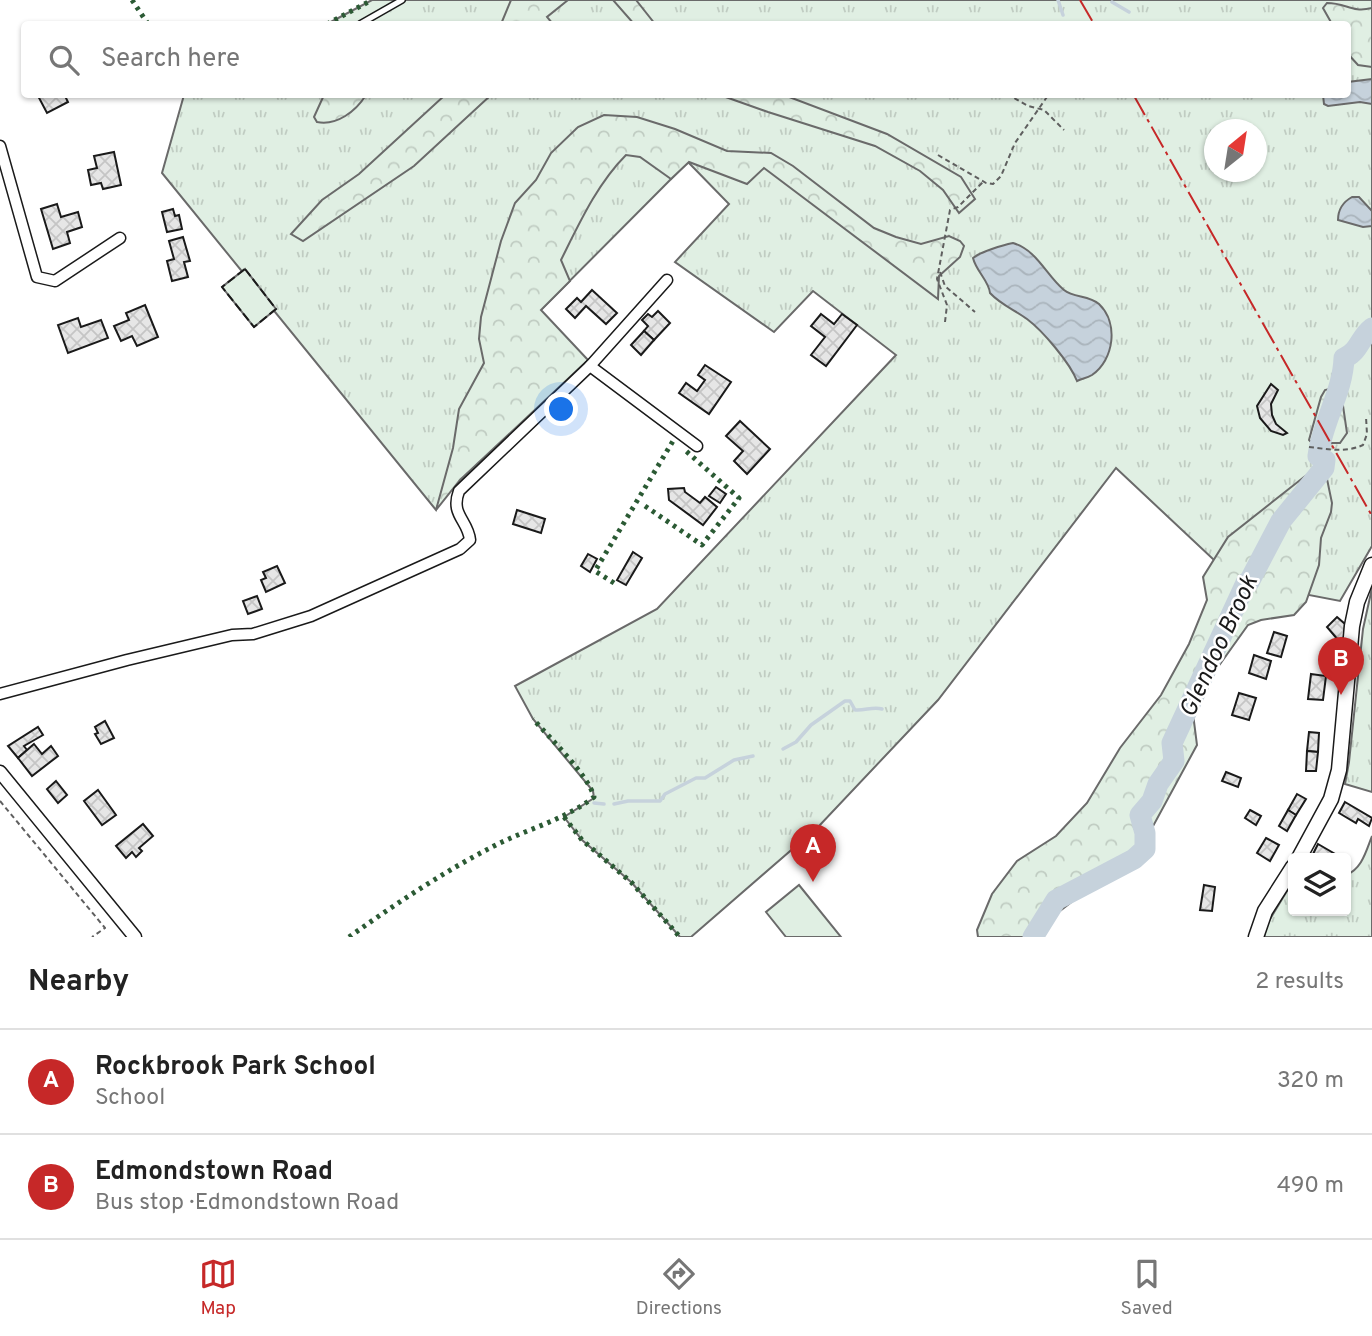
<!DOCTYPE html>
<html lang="en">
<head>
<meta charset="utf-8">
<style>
  :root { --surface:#fff; --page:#f2f2f2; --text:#222; --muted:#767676; --line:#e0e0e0; --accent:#c62828 }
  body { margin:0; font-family:Overpass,sans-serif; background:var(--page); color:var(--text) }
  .controls { position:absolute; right:21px; bottom:21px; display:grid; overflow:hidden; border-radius:7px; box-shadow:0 2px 5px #0004 }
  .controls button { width:63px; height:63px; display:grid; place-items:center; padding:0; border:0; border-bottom:2px solid var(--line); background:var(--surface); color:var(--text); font:35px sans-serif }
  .compass { position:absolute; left:1204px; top:119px; width:63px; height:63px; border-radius:50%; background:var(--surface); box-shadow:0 2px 5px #0004; rotate:30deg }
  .you { position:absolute; left:562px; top:410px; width:24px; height:24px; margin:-18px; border:5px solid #fff; border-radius:50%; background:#1a73e8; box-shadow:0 0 0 10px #1a73e833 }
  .badge { display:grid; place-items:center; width:46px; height:46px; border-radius:50%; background:var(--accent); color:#fff; font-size:23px; font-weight:700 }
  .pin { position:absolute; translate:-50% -58px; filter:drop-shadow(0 2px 4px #0008) }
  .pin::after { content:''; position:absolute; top:37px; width:24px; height:21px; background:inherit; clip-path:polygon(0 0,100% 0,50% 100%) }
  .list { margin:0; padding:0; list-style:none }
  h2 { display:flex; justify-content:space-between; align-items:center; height:91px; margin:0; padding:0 28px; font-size:30px }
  h2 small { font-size:23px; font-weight:400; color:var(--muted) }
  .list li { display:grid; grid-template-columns:46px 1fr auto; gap:21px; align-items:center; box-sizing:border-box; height:105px; padding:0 28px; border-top:2px solid var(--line) }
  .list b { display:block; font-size:26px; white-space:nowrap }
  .list p { margin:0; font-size:23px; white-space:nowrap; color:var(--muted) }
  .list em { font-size:23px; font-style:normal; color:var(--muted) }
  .icon { flex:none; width:38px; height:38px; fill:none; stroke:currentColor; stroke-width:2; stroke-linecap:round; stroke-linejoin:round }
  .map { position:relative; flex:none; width:1372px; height:937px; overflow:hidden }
  .search { position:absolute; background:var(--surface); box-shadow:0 2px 5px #0004; left:21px; right:21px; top:21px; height:77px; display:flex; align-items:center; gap:18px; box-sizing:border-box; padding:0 24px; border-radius:7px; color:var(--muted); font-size:26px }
  .sheet { height:301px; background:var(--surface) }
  nav { display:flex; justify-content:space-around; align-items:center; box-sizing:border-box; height:98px; border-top:2px solid var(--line); background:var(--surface); font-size:19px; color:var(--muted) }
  nav a { display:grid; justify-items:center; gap:4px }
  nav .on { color:var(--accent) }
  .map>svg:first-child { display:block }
</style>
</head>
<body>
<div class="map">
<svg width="1372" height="937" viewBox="0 0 1372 937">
  <defs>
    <pattern id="grass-tufts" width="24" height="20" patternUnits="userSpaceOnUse" patternTransform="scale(1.75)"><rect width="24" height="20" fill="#e0efe3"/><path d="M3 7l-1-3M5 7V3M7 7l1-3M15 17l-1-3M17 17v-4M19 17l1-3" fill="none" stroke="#c0ccc2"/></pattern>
    <pattern id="forest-crowns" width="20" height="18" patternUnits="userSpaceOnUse" patternTransform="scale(1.75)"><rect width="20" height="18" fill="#e0efe3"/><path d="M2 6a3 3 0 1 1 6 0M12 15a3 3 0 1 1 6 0" fill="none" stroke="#c0ccc2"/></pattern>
    <pattern id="water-waves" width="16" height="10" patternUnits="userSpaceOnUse" patternTransform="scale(1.75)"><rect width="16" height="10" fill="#c6d2dc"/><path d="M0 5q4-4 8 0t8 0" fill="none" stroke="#aab4bc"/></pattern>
    <pattern id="building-cross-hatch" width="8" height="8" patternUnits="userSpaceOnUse" patternTransform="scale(1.75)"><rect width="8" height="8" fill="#e6e6e6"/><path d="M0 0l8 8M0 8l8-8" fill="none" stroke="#c5c5c5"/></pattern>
  </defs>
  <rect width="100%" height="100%" fill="#fff"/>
  <!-- grass -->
  <g fill="url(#grass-tufts)" stroke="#6a6a6a" stroke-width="2" fill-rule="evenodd">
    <path d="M 372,0 L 1372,0 L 1372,546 L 1340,601 L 1246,583 L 1214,560 L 1116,468 L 938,700 L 819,826 L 691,937 L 680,937 L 631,882 L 582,840 L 564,817 L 594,798 L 593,791 L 533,719 L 515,686 L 657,609 L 896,355 L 813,291 L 774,332 L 675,262 L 729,204 L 688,162 L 492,359 L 436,510 L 162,173 L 184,95 L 1348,94 L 1348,24 L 327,24 ZM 1214,130 L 1256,130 L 1256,172 L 1214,172 Z"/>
    <polygon points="1372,588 1372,792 1345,784 1349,762 1363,629"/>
    <path d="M 1372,836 L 1372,937 L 1264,937 L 1267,924 L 1293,881 L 1293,911 L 1346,911 L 1346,875 C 1362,869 1366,851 1372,836 Z"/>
  </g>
  <!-- forest -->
  <g fill="url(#forest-crowns)" stroke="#6a6a6a" stroke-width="2">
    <polygon points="511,0 568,0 547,17 553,24 501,24"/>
    <polygon points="613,0 636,0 655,24 634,24"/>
    <path d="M 1327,3 C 1347,3 1351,13 1372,8 L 1372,67 L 1358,65 L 1348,54 L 1348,24 L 1332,24 L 1323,8 Z"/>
    <path d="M 324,95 L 324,94 L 366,95 C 356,111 337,126 317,122 L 314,117 Z"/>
    <polygon points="445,95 491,95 414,166 303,241 291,234 322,200 359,174"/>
    <polygon points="720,95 784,95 887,134 961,177 975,199 959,213 943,190 920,171 875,146 768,112"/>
    <path d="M 604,115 L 637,117 L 675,129 L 727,151 L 771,153 L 793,166 L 874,228 L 896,237 L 921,244 L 949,236 L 960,241 L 964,246 L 960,257 L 939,276 L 938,299 L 764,168 L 747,184 L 689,162 L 671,179 L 640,157 L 626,155 C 597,184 579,224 561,260 L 570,281 L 541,310 L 588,360 L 460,480 L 436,510 L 453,448 L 459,409 L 484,363 L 479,339 L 481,317 L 501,241 L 515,203 L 536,180 L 551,153 L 578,127 Z"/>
    <polygon points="1333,388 1341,392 1347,433 1340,443 1312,443 1309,440 1321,397 1325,390"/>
    <polygon points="1316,469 1327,479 1332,503 1331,512 1321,538 1319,565 1306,602 1294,615 1261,620 1248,625 1203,688 1192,706 1197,745 1152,828 1149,847 1143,862 1078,897 1051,918 1041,937 978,937 977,930 992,894 1017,861 1056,836 1087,803 1120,748 1161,695 1189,644 1207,600 1203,577 1228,537 1304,477"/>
  </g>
  <!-- garden -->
  <g fill="#e0efe3" stroke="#6a6a6a" stroke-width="2">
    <polygon points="245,269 276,309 254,327 222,287"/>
    <polygon points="799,885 841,937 786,937 766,912"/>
  </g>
  <!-- water -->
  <g fill="url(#water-waves)" stroke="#6a6a6a" stroke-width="2">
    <polygon points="1372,79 1372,104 1360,102 1328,106 1324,104 1323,95 1348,94 1348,82"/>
    <path d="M 1352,197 L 1359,197 L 1372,211 L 1372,226 L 1363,227 L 1338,220 C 1338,209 1343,202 1352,197 Z"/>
    <path d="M 1013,243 C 1037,250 1046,275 1064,290 C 1074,298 1089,295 1099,304 C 1119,323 1114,360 1092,375 C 1087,378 1081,379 1077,381 C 1070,363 1043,331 1027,319 C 1015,310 1001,305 990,293 C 989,281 976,271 973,258 C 980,252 1003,245 1013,243 Z"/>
  </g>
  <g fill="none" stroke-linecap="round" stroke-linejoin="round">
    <!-- stream -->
    <g stroke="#c6d2dc" stroke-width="3.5">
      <polyline points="1058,0 1063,15"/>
      <polyline points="1112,2 1129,12"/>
      <path d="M 783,749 L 796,742 L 811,725 L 845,701 L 850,701 L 855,710 C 865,711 873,706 882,709"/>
      <polyline points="594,803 604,804"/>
      <polyline points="614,804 628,801 660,801 665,794 696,778 705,778 734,760 753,756"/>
    </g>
    <!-- river -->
    <path stroke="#c6d2dc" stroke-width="21" d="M 1033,937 L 1056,900 L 1134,859 L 1145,849 L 1145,833 L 1140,815 L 1152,801 L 1158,784 L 1174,761 L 1172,743 L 1246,583 L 1249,582 L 1281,521 L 1324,468 L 1325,460 L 1318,456 C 1322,422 1343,392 1344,358 C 1360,351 1359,338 1372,328"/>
  </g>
  <!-- building -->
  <g fill="url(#building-cross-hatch)" stroke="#1a1a1a" stroke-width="2">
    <polygon points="37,94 64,94 68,102 47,113"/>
    <polygon points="114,152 121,185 103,189 101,183 91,185 88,170 97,168 94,156"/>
    <polygon points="57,204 61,217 78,212 82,227 67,232 70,243 53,249 41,209"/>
    <polygon points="173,209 175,216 179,215 182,229 167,232 162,212"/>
    <polygon points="183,237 190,261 184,262 188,277 172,281 167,261 174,259 169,241"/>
    <polygon points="592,290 617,313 606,324 586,306 575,318 566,309 577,298 581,302"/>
    <polygon points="145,305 158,337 137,346 132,336 121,341 114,326 129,320 126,313"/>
    <polygon points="658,311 670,323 654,340 644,331 648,326 642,320 648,314 652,317"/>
    <polygon points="821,314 834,324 842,314 857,325 826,366 811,355 825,337 811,326"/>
    <polygon points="78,318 81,327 101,320 108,338 68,353 58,325"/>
    <polygon points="644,331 654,340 641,355 631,345"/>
    <polygon points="705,365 731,382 709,414 679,393 686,383 697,391 705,380 698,375"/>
    <polygon points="1271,384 1278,390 1271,404 1272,415 1276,424 1287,433 1283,435 1271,431 1260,418 1257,406"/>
    <polygon points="740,421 770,449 747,474 734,461 743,451 726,436"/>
    <polygon points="716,487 726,494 720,503 709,496"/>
    <polygon points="684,488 685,492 700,503 705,497 717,507 703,525 669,500 668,489"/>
    <polygon points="517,510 545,519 541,533 513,524"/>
    <polygon points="633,552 642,558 626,585 617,580"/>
    <polygon points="588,554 597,559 590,572 581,566"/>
    <polygon points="277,566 285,583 266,592 261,580 266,578 263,572"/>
    <polygon points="257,596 262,609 248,614 243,601"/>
    <polygon points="1337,617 1345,624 1344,637 1339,641 1327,627"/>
    <polygon points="1274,632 1287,636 1281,657 1267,653"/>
    <polygon points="1254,655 1271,661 1266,679 1249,673"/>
    <polygon points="1311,674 1326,676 1323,700 1308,699"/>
    <polygon points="1239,693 1256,698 1249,720 1232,715"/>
    <polygon points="105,721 114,738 101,744 95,734 98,733 95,727"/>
    <polygon points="38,727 43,735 24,746 27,750 18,758 8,746"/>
    <polygon points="1309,732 1319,733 1318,752 1307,751"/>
    <polygon points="34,744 42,754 51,746 58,756 32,776 18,758"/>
    <polygon points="1307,751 1318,752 1316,771 1306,771"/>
    <polygon points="1226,772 1241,778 1238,787 1222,781"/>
    <polygon points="56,781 67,795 58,803 47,789"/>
    <polygon points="98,790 116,815 102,825 84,801"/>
    <polygon points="1297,794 1306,799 1296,815 1288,810"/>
    <polygon points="1345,802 1372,818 1369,826 1358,819 1356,823 1339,813"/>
    <polygon points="1250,810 1261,816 1256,825 1245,818"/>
    <polygon points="1288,810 1296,815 1287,831 1279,826"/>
    <polygon points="143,824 153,836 139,848 142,851 136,857 132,852 126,858 116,846"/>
    <polygon points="1266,838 1279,845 1270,861 1257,853"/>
    <polygon points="1318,844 1342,858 1316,858 1312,856"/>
    <polygon points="1204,885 1215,887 1212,911 1200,910"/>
  </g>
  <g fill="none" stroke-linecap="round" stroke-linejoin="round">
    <defs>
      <polyline id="service" points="360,24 402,0"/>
      <g id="minor">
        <polyline points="0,146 37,277 55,281 120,238"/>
        <polyline points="590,366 697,446"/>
        <path d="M 0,694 L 127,660 L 232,635 L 253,634 L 311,616 L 460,549 L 470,540 C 468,520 450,515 459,491 L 590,366 L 667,280"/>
      </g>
      <polyline id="tertiary" points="0,772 135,937"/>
      <g id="secondary">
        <polyline points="1299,858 1331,799 1339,770 1352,626 1357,602 1372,565"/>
        <polyline points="1256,937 1265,911 1293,867"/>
      </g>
    </defs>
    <!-- service casing -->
    <use href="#service" stroke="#1a1a1a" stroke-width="8"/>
    <!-- minor casing -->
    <use href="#minor" stroke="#1a1a1a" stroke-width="13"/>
    <!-- tertiary casing -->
    <use href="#tertiary" stroke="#1a1a1a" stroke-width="15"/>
    <!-- secondary casing -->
    <use href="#secondary" stroke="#1a1a1a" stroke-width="17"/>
    <!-- path -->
    <g stroke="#5f5f5f" stroke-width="2" stroke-dasharray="5 3.5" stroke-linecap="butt">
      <polyline points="1007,94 1028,106 1044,110 1064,130"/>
      <polyline points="938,155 986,183 993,184 1001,176 1015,143 1049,94"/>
      <polyline points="940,272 945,286 975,312"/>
      <polyline points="945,322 947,305 937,279 950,210 958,207 983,182"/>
      <path d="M 1309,447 C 1327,449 1346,453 1363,445 L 1367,434 L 1366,417"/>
      <polyline points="0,801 105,928 92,937"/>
    </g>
    <!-- service -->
    <use href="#service" stroke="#fff" stroke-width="5"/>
    <!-- minor -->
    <use href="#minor" stroke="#fff" stroke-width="10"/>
    <!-- tertiary -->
    <use href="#tertiary" stroke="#fff" stroke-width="12"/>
    <!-- secondary -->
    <use href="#secondary" stroke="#fff" stroke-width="14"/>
    <!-- hedge -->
    <g stroke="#2b5a34" stroke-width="5" stroke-dasharray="3.5 5" stroke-linecap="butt">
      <polyline points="132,0 148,24"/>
      <polyline points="327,24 372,0"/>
      <polyline points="645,506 702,545 739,498 686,451"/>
      <polyline points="614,583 595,571 673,441"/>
      <polyline points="564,817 582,840 631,882 679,936"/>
      <path d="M 349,937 C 394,905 443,872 492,847 C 526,829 563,821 594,797 C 589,776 549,737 533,719"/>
    </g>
    <!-- fence -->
    <polygon stroke="#1a1a1a" stroke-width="2" stroke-dasharray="9 3.5" stroke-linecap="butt" points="245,269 276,309 254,327 222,287"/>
    <!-- power -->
    <g stroke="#c62828" stroke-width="2" stroke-dasharray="24 5 3.5 5" stroke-linecap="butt">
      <polyline points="1080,0 1094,24"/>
      <polyline points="1133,94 1372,516"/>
    </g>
  </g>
  <g text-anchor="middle" stroke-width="5" stroke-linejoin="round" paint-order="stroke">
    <!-- water labels -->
    <g font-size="24" font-style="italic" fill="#1a1a1a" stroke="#fff">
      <text transform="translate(1218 646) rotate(-65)" y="8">Glendoo Brook</text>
    </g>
  </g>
</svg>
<div class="controls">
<button><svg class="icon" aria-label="layers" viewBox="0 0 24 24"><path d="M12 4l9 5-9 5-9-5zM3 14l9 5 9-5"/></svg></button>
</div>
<svg class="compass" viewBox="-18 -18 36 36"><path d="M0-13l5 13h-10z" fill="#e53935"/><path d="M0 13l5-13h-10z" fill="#767676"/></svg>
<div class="you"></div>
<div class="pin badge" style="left:813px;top:882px">A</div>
<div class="pin badge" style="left:1341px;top:695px">B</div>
<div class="search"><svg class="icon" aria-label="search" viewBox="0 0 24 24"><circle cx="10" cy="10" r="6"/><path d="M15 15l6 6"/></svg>Search here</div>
</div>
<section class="sheet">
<h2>Nearby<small>2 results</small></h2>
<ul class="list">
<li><span class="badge">A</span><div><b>Rockbrook Park School</b><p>School</p></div><em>320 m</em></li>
<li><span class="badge">B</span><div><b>Edmondstown Road</b><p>Bus stop · Edmondstown Road</p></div><em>490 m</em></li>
</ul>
</section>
<nav>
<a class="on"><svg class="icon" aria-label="map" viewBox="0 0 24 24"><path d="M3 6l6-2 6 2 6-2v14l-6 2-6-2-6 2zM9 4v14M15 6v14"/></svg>Map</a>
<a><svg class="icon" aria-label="directions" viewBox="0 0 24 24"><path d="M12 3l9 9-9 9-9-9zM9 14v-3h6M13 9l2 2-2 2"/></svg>Directions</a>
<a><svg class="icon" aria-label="saved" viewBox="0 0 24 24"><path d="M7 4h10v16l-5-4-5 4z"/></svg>Saved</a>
</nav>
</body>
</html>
